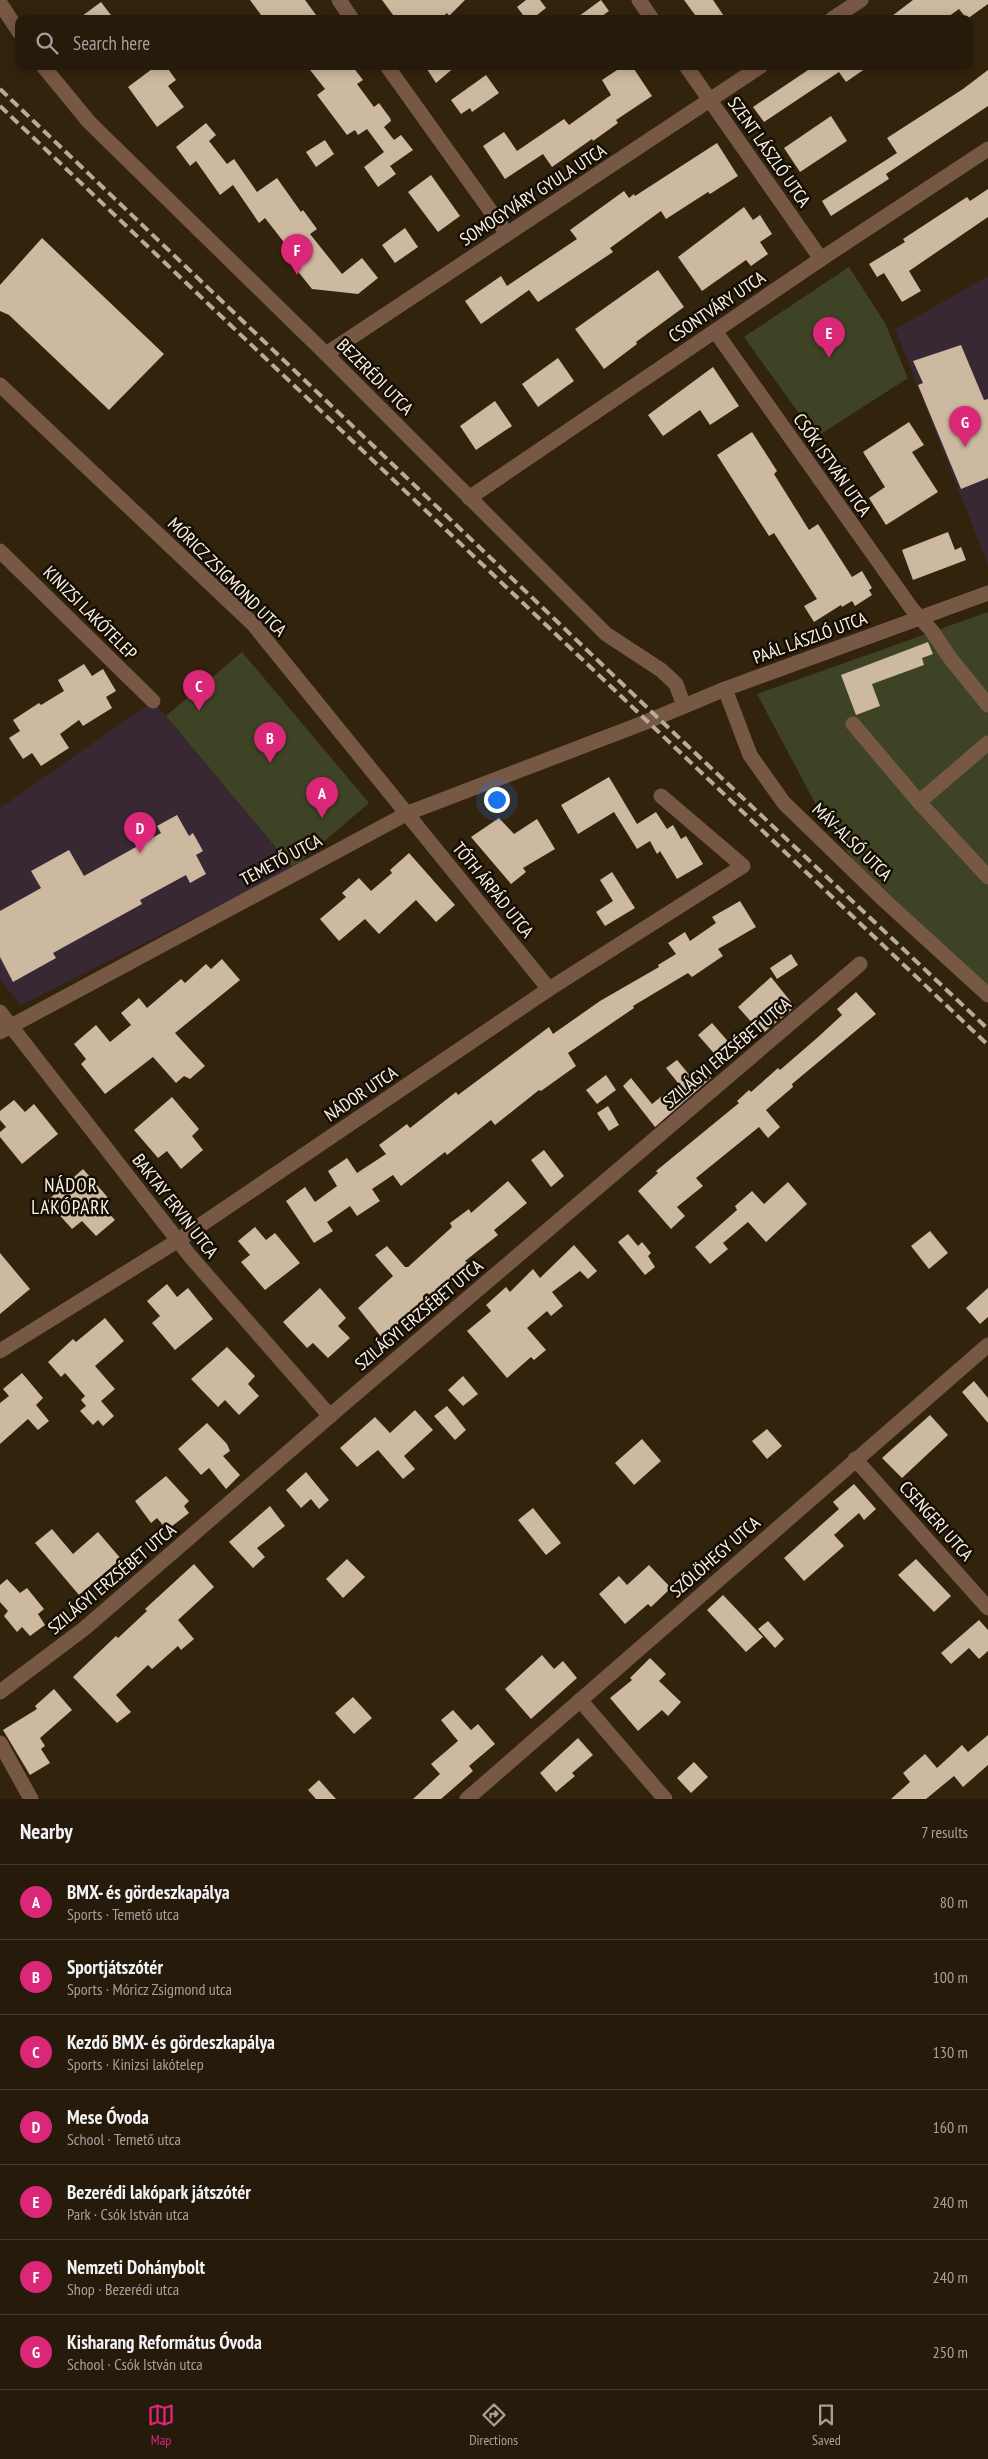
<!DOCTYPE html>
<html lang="en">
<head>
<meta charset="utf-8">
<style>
  :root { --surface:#261a0a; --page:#322718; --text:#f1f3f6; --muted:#a4a19c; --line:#42382b; --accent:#db2777 }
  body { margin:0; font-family:"PT Sans Narrow",sans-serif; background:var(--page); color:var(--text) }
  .you { position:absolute; left:496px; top:799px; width:18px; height:18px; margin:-12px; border:4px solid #fff; border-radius:50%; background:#1a73e8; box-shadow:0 0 0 8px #1a73e833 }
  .badge { display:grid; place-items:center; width:32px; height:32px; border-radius:50%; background:var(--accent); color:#fff; font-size:16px; font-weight:700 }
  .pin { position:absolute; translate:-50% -41px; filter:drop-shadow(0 1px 2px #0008) }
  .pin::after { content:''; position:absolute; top:26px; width:18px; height:15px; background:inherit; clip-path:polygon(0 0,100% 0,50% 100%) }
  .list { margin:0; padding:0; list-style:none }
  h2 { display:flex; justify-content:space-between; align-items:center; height:65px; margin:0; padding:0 20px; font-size:21px }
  h2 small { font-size:16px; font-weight:400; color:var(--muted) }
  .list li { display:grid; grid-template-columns:32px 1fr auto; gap:15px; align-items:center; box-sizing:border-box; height:75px; padding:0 20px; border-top:1px solid var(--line) }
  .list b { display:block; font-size:19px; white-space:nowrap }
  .list p { margin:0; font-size:16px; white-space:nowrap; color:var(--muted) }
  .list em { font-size:16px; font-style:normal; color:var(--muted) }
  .icon { flex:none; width:28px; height:28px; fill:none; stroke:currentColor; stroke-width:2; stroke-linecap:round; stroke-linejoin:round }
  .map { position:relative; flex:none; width:988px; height:1799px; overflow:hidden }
  .search { position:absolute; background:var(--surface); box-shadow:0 2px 12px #0003; left:15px; right:15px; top:15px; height:55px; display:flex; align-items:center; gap:12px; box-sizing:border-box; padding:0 18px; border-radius:10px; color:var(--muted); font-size:19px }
  .sheet { height:590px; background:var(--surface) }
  nav { display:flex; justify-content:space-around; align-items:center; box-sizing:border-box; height:70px; border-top:1px solid var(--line); background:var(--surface); font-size:14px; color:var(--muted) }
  nav a { display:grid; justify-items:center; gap:2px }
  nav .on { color:var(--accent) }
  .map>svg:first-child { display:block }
</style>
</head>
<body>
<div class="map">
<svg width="988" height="1799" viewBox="0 0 988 1799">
  <rect width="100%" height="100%" fill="#32230d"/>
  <!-- education -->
  <g fill="#372833">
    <polygon points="988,276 988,565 895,329"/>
    <polygon points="153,701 293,868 21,1005 0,980 0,808"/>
  </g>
  <!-- green -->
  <g fill="#3f4325">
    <polygon points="849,267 885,323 908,378 816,437 744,337"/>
    <polygon points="988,612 988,996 882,901 821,814 757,694"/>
    <polygon points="242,652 369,803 293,868 166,716"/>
  </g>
  <!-- building -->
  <g fill="#ccb9a0">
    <polygon points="250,0 305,0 319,19 264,19"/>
    <polygon points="382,0 465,0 449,16 447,13 440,19 396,19"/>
    <polygon points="526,0 540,0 546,8 532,19 526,19 517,7"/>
    <polygon points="601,0 609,11 598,19 575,19"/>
    <polygon points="684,0 713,0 726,19 698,19"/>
    <polygon points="913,0 988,0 988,4 967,19 959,9 945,19 888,19"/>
    <polygon points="101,2 114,19 78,19"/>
    <polygon points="156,66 166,66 176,80 168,86 184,107 157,127 128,87"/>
    <polygon points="307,66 353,67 363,80 357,84 374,107 379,103 390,118 391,121 384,127 394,140 401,135 413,150 390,166 396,174 378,187 364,167 384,152 367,129 358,135 355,130 347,135 317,95 325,89"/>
    <polygon points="425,66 456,66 436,83"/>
    <polygon points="623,66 632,66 652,96 616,120 618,123 593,141 592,139 552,167 543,154 505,179 483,146 504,132 517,151 564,119 569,125 611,95 602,80"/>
    <polygon points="814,66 869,66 846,82 839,72 764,122 753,107"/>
    <polygon points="988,70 988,106 886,174 889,179 831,216 822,201 897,153 887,138 963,89"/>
    <polygon points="486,75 499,93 472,112 470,108 461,114 451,100"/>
    <polygon points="831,116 847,141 800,172 784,148"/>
    <polygon points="206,123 216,135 209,141 227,164 234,159 257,192 277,178 301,212 303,210 317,229 310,234 342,274 362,258 378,278 358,294 312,289 296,269 301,264 265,218 259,223 233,185 220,195 196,161 190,166 176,147"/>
    <polygon points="325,140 334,154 316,167 306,152"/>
    <polygon points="717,143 738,176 710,194 708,192 666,219 661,211 610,248 613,252 538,302 529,290 481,324 465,301 501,276 507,286 577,239 570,230 624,191 629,198 634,194 635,196"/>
    <polygon points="431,175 460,216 438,232 408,192"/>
    <polygon points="988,189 988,217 909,271 921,291 902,302 884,273 877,277 869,264 905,242 903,239 967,197 970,201"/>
    <polygon points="744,207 753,220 760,215 772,234 760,242 768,254 751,266 746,260 702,291 678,257"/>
    <polygon points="405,228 418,247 395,263 382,245"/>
    <polygon points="42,238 164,354 109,410 9,315 0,311 0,285"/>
    <polygon points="658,270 684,307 636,342 637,344 604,369 575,329"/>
    <polygon points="961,345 984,400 988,399 988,478 961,489 918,385 923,383 913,361"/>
    <polygon points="558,358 574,381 538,407 522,384"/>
    <polygon points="713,367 739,406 710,425 700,410 663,436 648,415"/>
    <polygon points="495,401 512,426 476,450 460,426"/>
    <polygon points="909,422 924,445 912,452 938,492 886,525 869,498 885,487 863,452"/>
    <polygon points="752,432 777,471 774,474 809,530 818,524 852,577 862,571 872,588 869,590 872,595 855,606 852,601 842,607 841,605 814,622 804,606 817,599 774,533 769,536 717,455"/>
    <polygon points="948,532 955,550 961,547 966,560 913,580 902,550"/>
    <polygon points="928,642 933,654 922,658 924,665 872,684 880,706 856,715 841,675"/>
    <polygon points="84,664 92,676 103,669 116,691 106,697 112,708 83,726 79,720 60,734 69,748 41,766 32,753 23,759 9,738 20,731 13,720 39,703 41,705 64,691 58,680"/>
    <polygon points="609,777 637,824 656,812 667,829 673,825 681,839 686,836 703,864 677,879 660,851 657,854 650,841 637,849 614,812 578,834 561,805"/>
    <polygon points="177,815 189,836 193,833 203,851 196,855 206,874 190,883 186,875 140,900 142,904 53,953 56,958 13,982 0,957 0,911 41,888 31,871 69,850 84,876 161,833 157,826"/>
    <polygon points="499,818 514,834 537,819 555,849 523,868 526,872 511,884 471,837"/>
    <polygon points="409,853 455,905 436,922 416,900 379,934 365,919 339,941 320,919 346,897 342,893 359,878 371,891 392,873 390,870"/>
    <polygon points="612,872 635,908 605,926 596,912 613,901 600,880"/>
    <polygon points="740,901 756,927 718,949 723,956 692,977 688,973 633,1006 634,1008 568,1053 576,1066 541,1091 539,1090 495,1125 491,1120 447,1155 445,1152 401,1186 393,1175 372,1189 380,1201 357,1216 350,1206 327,1222 333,1231 314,1243 286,1201 305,1187 315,1202 337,1186 328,1171 347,1158 357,1173 386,1154 379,1145 407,1124 410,1128 456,1092 458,1095 549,1027 553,1034 600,1001 659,967 658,965 676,954 668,943 685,932 690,941 716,923 712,917"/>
    <polygon points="791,954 798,965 777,979 770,968"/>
    <polygon points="222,959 240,980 175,1033 205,1066 190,1079 184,1076 176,1083 153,1057 105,1094 81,1064 86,1059 74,1044 96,1025 110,1042 131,1025 121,1013 139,998 147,1008 181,979 185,983 206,964 211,969"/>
    <polygon points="771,977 795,1007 762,1034 738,1007"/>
    <polygon points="856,992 876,1014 792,1084 793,1087 766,1110 780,1127 768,1138 759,1127 696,1178 703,1186 677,1207 685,1216 671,1229 638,1191 658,1173 656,1171 739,1103 737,1101 749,1090 751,1092 778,1068 780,1070 817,1038 842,1015 837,1009"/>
    <polygon points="712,1023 733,1047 719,1059 698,1035"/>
    <polygon points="677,1060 692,1078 703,1068 711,1078 655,1127 623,1086 631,1078 652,1104 678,1083 666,1068"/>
    <polygon points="606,1075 616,1090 597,1104 586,1090"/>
    <polygon points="172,1097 199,1129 192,1136 203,1150 181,1169 167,1151 158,1158 134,1130"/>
    <polygon points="14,1100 25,1112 34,1104 58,1134 22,1164 0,1137 0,1132 6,1127 0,1120 0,1111"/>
    <polygon points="608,1106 619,1125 609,1131 597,1113"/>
    <polygon points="544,1150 564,1176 551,1187 531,1160"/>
    <polygon points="83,1169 110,1200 103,1207 115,1220 96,1236 82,1221 72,1229 47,1201"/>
    <polygon points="508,1181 527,1203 494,1230 498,1235 465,1261 470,1265 448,1286 445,1282 382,1338 358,1308 393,1276 375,1255 387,1246 405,1267 408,1267 452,1227 450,1223 469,1209 471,1213"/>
    <polygon points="788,1182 807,1204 766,1242 748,1222 723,1243 728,1249 710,1264 695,1247 737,1210 735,1206 752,1191 764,1204"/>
    <polygon points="255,1227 266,1240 275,1233 300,1263 265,1290 241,1262 250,1255 238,1241"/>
    <polygon points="930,1231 948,1253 929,1269 911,1246"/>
    <polygon points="628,1234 638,1246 642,1242 651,1253 648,1256 655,1267 645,1275 618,1242"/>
    <polygon points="574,1245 597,1271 588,1279 580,1271 552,1292 563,1306 551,1316 547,1311 527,1328 546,1350 534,1360 531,1357 507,1378 467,1331 491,1311 486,1305 506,1287 510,1292 533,1269 540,1278"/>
    <polygon points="0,1253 30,1289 0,1314"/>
    <polygon points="167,1284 177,1297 188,1288 213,1319 175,1350 152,1323 160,1316 147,1301"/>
    <polygon points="320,1288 346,1318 338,1326 350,1338 328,1358 313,1343 307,1348 283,1322"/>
    <polygon points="988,1288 988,1317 980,1324 966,1308"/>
    <polygon points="105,1318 124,1341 95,1366 115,1389 101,1401 114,1416 103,1426 98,1420 93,1425 80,1411 86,1406 81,1400 85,1396 65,1373 61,1377 48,1362 73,1339 76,1342"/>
    <polygon points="227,1347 255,1376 248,1384 259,1396 239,1415 225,1400 218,1407 191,1379"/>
    <polygon points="22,1373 43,1398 36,1405 49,1421 38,1430 28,1419 0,1444 0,1403 9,1396 3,1389"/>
    <polygon points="463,1376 478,1394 463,1406 448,1390"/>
    <polygon points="974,1381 988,1398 988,1423 962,1392"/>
    <polygon points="447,1406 466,1430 455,1440 434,1416"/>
    <polygon points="415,1410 433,1430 404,1456 415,1469 403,1479 378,1450 357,1467 340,1448 375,1417 390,1433"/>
    <polygon points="930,1415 948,1435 902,1478 882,1458"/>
    <polygon points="207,1423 227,1444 230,1451 223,1456 240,1475 226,1489 209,1468 201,1475 178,1449"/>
    <polygon points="767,1429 782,1446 767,1459 752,1441"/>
    <polygon points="642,1439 661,1461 634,1485 615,1463"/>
    <polygon points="306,1472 329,1500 319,1509 311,1499 301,1508 286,1490"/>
    <polygon points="166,1476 189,1501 184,1506 189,1513 167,1530 157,1518 151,1523 135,1501"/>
    <polygon points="854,1484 876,1509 864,1520 859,1513 834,1535 844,1546 804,1581 784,1558 839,1509 833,1502"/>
    <polygon points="270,1506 285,1526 257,1548 265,1557 253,1568 229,1542"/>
    <polygon points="533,1508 561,1543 546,1555 518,1520"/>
    <polygon points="52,1529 73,1554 98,1532 121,1559 79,1595 35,1543"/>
    <polygon points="347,1559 365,1577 343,1598 326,1579"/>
    <polygon points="916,1559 951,1596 934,1612 898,1575"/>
    <polygon points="194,1564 214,1587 178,1620 194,1639 181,1650 178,1646 152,1669 148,1665 116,1695 131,1712 117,1723 73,1677 116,1636 118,1638 147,1611 145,1609"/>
    <polygon points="649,1565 671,1588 651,1607 648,1604 625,1624 599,1594 619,1576 627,1585"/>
    <polygon points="7,1579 20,1593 27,1588 44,1609 38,1614 45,1625 30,1636 22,1627 17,1632 4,1616 8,1611 0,1602 0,1585"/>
    <polygon points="723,1595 763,1637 746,1652 707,1610"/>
    <polygon points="979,1620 988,1630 988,1651 979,1659 969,1648 951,1664 941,1653"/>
    <polygon points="768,1621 784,1639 775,1648 758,1629"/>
    <polygon points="542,1655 554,1669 563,1661 577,1678 531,1719 505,1689"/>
    <polygon points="650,1658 666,1674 659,1681 681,1702 668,1716 662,1710 638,1731 610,1698 632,1680 630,1678"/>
    <polygon points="54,1689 72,1710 40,1738 45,1746 41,1749 50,1763 30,1775 3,1730 37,1709 35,1706"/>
    <polygon points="353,1697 372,1718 354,1734 335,1713"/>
    <polygon points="453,1710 471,1730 478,1724 495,1744 469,1766 473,1771 441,1799 413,1799 440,1774 431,1764 458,1741 441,1720"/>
    <polygon points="988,1735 988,1765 963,1787 954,1776 926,1799 891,1799 910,1782 903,1773 925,1754 937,1768 962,1745 968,1752"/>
    <polygon points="578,1738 593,1755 572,1773 575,1776 556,1792 540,1773"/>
    <polygon points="694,1762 708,1777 691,1793 677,1778"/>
    <polygon points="319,1780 336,1799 316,1799 308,1790"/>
  </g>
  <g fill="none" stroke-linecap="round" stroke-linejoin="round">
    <!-- minor -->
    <g stroke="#775844" stroke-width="15">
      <polyline points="339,0 352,19"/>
      <polyline points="639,0 652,19"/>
      <polyline points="0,3 19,32"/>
      <polyline points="832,19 861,0"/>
      <polyline points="43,66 89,122 326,354 606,634 661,670 676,684 684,706"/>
      <polyline points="387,66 507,234"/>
      <polyline points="686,66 821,259"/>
      <polyline points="715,331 912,609 932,631 950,658 988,705"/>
      <polyline points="326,354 761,66"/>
      <polyline points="0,385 253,624 549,989"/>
      <polyline points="469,498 821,259 988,149"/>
      <polyline points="0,551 153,701"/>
      <polyline points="725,689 750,755 784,803 884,900 988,995"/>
      <polyline points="853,724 919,802 988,877"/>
      <polyline points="919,802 988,743"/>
      <polyline points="0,1012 190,1256 330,1416"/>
      <polyline points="0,1032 408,813 646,722 725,689 988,593"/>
      <polyline points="0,1351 177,1241 549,989 743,866 661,796"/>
      <polyline points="855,1459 988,1608"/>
      <polyline points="0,1692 85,1628 346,1402 860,964"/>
      <polyline points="580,1700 665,1799"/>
      <polyline points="0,1743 31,1799"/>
      <polyline points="467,1799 988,1345"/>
    </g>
    <!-- rail -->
    <g stroke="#b7ab9b" stroke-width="4" stroke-dasharray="10 5" stroke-linecap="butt">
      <polyline points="0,89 657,717 988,1029"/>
      <polyline points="0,106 988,1045"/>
    </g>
  </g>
  <g text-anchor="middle" stroke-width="5" stroke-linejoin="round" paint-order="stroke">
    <!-- street labels -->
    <g font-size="18" fill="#fcf2e5" stroke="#140e05">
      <text transform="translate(769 152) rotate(55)" y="6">SZENT LÁSZLÓ UTCA</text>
      <text transform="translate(533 195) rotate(-33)" y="6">SOMOGYVÁRY GYULA UTCA</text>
      <text transform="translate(717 307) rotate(-34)" y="6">CSONTVÁRY UTCA</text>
      <text transform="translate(375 377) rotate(45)" y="6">BEZERÉDI UTCA</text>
      <text transform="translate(832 465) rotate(55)" y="6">CSÓK ISTVÁN UTCA</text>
      <text transform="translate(227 577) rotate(45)" y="6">MÓRICZ ZSIGMOND UTCA</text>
      <text transform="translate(90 613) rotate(45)" y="6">KINIZSI LAKÓTELEP</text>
      <text transform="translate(810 638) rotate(-20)" y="6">PAÁL LÁSZLÓ UTCA</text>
      <text transform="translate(852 842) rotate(44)" y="6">MÁV-ALSÓ UTCA</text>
      <text transform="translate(281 860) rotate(-28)" y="6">TEMETŐ UTCA</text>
      <text transform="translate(493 890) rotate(51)" y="6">TÓTH ÁRPÁD UTCA</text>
      <text transform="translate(727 1053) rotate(-40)" y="6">SZILÁGYI ERZSÉBET UTCA</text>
      <text transform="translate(361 1094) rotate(-34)" y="6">NÁDOR UTCA</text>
      <text transform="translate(175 1206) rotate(52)" y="6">BAKTAY ERVIN UTCA</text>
      <text transform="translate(419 1315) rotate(-40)" y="6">SZILÁGYI ERZSÉBET UTCA</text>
      <text transform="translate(936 1521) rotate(48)" y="6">CSENGERI UTCA</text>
      <text transform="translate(715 1557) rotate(-41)" y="6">SZŐLÖHEGY UTCA</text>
      <text transform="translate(112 1579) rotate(-40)" y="6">SZILÁGYI ERZSÉBET UTCA</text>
    </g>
    <!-- neighbourhood labels -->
    <g font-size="19" letter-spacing="1" fill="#fcf2e5" stroke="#140e05">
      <text x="71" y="1192">NÁDOR<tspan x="71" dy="22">LAKÓPARK</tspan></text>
    </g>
  </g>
</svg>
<div class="you"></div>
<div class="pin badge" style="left:322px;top:818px">A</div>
<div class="pin badge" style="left:270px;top:763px">B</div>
<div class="pin badge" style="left:199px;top:711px">C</div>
<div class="pin badge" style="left:140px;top:853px">D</div>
<div class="pin badge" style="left:829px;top:358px">E</div>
<div class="pin badge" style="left:297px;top:275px">F</div>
<div class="pin badge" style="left:965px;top:447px">G</div>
<div class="search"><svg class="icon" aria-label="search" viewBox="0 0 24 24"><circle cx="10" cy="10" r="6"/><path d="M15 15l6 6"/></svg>Search here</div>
</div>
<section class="sheet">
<h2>Nearby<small>7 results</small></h2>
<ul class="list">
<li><span class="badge">A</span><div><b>BMX- és gördeszkapálya</b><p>Sports · Temető utca</p></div><em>80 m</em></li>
<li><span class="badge">B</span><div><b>Sportjátszótér</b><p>Sports · Móricz Zsigmond utca</p></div><em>100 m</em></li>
<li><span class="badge">C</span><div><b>Kezdő BMX- és gördeszkapálya</b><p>Sports · Kinizsi lakótelep</p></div><em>130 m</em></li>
<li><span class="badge">D</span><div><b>Mese Óvoda</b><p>School · Temető utca</p></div><em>160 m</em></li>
<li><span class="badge">E</span><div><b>Bezerédi lakópark játszótér</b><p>Park · Csók István utca</p></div><em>240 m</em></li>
<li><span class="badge">F</span><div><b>Nemzeti Dohánybolt</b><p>Shop · Bezerédi utca</p></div><em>240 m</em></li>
<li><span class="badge">G</span><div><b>Kisharang Református Óvoda</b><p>School · Csók István utca</p></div><em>250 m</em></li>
</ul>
</section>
<nav>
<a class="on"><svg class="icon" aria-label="map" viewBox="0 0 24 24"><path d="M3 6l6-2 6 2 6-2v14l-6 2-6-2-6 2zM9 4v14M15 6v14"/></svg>Map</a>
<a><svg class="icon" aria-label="directions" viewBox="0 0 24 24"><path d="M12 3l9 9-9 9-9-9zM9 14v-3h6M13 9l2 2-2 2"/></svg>Directions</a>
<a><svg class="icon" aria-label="saved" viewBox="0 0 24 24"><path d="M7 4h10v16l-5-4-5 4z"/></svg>Saved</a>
</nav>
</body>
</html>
